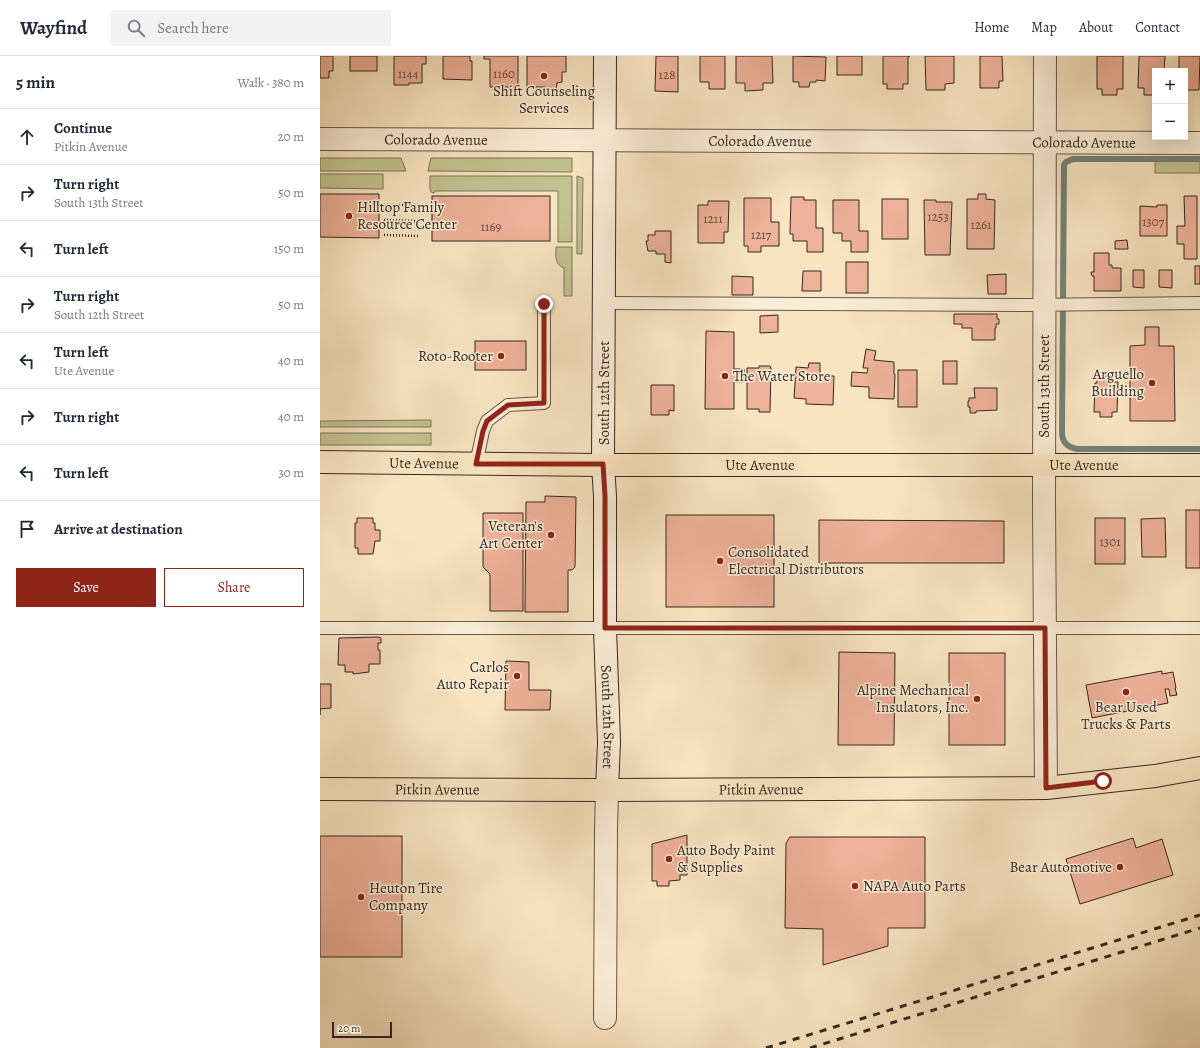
<!DOCTYPE html>
<html lang="en">
<head>
<meta charset="utf-8">
<style>
  :root { --surface:#fff; --page:#f2f2f3; --text:#1f2937; --muted:#747a83; --line:#e0e1e3; --accent:#8f2418 }
  body { margin:0; font-family:Alegreya,serif; background:var(--page); color:var(--text) }
  .controls { position:absolute; right:12px; top:12px; display:grid; overflow:hidden; border-radius:0px; box-shadow:0 4px 16px #0002 }
  .controls button { width:36px; height:36px; display:grid; place-items:center; padding:0; border:0; border-bottom:1px solid var(--line); background:var(--surface); color:var(--text); font:20px sans-serif }
  .scale { position:absolute; left:12px; bottom:10px; width:60px; box-sizing:border-box; padding-left:4px; border:2px solid #352820; border-top:0; font-size:11px; line-height:14px; white-space:nowrap; color:#352820; -webkit-text-stroke:3px #faedd7; paint-order:stroke }
  .stop { position:absolute; width:12px; height:12px; margin:-9px; border:3px solid #8f2418; border-radius:50%; background:#fff }
  .stop.end { background:#8f2418; border-color:#fff; box-shadow:0 1px 4px #0008 }
  .list { margin:0; padding:0; list-style:none }
  h2 { display:flex; justify-content:space-between; align-items:center; height:52px; margin:0; padding:0 16px; font-size:17px }
  h2 small { font-size:13px; font-weight:400; color:var(--muted) }
  .list li { display:grid; grid-template-columns:26px 1fr auto; gap:12px; align-items:center; box-sizing:border-box; height:56px; padding:0 16px; border-top:1px solid var(--line) }
  .list b { display:block; font-size:15px; white-space:nowrap }
  .list p { margin:0; font-size:13px; white-space:nowrap; color:var(--muted) }
  .list em { font-size:13px; font-style:normal; color:var(--muted) }
  .actions { display:flex; gap:8px; padding:12px 16px }
  .actions a { flex:1; padding:9px 0; border:1px solid var(--accent); border-radius:0px; text-align:center; font-size:14px; color:var(--accent) }
  .actions .main { background:var(--accent); color:#fff }
  .icon { flex:none; width:22px; height:22px; fill:none; stroke:currentColor; stroke-width:2; stroke-linecap:round; stroke-linejoin:round }
  .map { position:relative; flex:none; width:880px; height:992px; overflow:hidden }
  header { display:flex; align-items:center; gap:24px; box-sizing:border-box; height:56px; padding:0 20px; background:var(--surface); border-bottom:1px solid var(--line) }
  header strong { font-size:19px }
  nav { display:flex; gap:22px; margin-inline-start:auto; font-size:14px }
  .search { width:280px; height:36px; background:var(--page); display:flex; align-items:center; gap:10px; box-sizing:border-box; padding:0 14px; border-radius:0px; color:var(--muted); font-size:15px }
  main { display:flex }
  aside { flex:1; background:var(--surface) }
  .map>svg:first-child { display:block }
</style>
</head>
<body>
<header>
<strong>Wayfind</strong>
<div class="search"><svg class="icon" aria-label="search" viewBox="0 0 24 24"><circle cx="10" cy="10" r="6"/><path d="M15 15l6 6"/></svg>Search here</div>
<nav><a>Home</a><a>Map</a><a>About</a><a>Contact</a></nav>
</header>
<main>
<aside>
<h2>5 min<small>Walk · 380 m</small></h2>
<ul class="list">
<li><svg class="icon" aria-label="ahead" viewBox="0 0 24 24"><path d="M12 20V5M6 11l6-6 6 6"/></svg><div><b>Continue</b><p>Pitkin Avenue</p></div><em>20 m</em></li>
<li><svg class="icon" aria-label="right" viewBox="0 0 24 24"><path d="M7 20v-9h11M14 6l5 5-5 5"/></svg><div><b>Turn right</b><p>South 13th Street</p></div><em>50 m</em></li>
<li><svg class="icon" aria-label="left" viewBox="0 0 24 24"><path d="M17 20v-9H6M10 6l-5 5 5 5"/></svg><div><b>Turn left</b></div><em>150 m</em></li>
<li><svg class="icon" aria-label="right" viewBox="0 0 24 24"><path d="M7 20v-9h11M14 6l5 5-5 5"/></svg><div><b>Turn right</b><p>South 12th Street</p></div><em>50 m</em></li>
<li><svg class="icon" aria-label="left" viewBox="0 0 24 24"><path d="M17 20v-9H6M10 6l-5 5 5 5"/></svg><div><b>Turn left</b><p>Ute Avenue</p></div><em>40 m</em></li>
<li><svg class="icon" aria-label="right" viewBox="0 0 24 24"><path d="M7 20v-9h11M14 6l5 5-5 5"/></svg><div><b>Turn right</b></div><em>40 m</em></li>
<li><svg class="icon" aria-label="left" viewBox="0 0 24 24"><path d="M17 20v-9H6M10 6l-5 5 5 5"/></svg><div><b>Turn left</b></div><em>30 m</em></li>
<li><svg class="icon" aria-label="arrive" viewBox="0 0 24 24"><path d="M6 21V4h12l-3 4 3 4H6"/></svg><div><b>Arrive at destination</b></div></li>
</ul>
<div class="actions"><a class="main">Save</a><a>Share</a></div>
</aside>
<div class="map">
<svg width="880" height="992" viewBox="0 0 880 992">
  <rect width="100%" height="100%" fill="#f8e4c1"/>
  <filter id="stains"><feTurbulence type="fractalNoise" baseFrequency=".005" numOctaves="4"/><feColorMatrix values="0 0 0 0 .2 0 0 0 0 .09 0 0 0 0 .02 0 0 0 .5 -.17"/></filter>
  <radialGradient id="worn" r=".72"><stop offset=".6" stop-color="#630" stop-opacity="0"/><stop offset="1" stop-color="#630" stop-opacity=".3"/></radialGradient>
  <!-- green -->
  <g fill="#c2c390" stroke="#7c7658">
    <polygon points="0,102 81,102 86,115 0,115"/>
    <polygon points="111,102 252,102 252,116 108,115"/>
    <rect x="835" y="104" width="45" height="13"/>
    <polygon points="0,118 63,118 63,133 0,132"/>
    <polygon points="110,120 252,120 252,186 238,186 238,135 115,135 114,137 111,136 110,133"/>
    <polygon points="257,120 263,122 262,198 257,198"/>
    <path d="M 236,191 L 252,191 L 252,240 L 244,240 L 244,212 C 234,208 236,200 236,191 Z"/>
    <polygon points="111,364 111,371 0,371 0,365"/>
    <rect x="0" y="377" width="111" height="12"/>
  </g>
  <g fill="none" stroke-linecap="round" stroke-linejoin="round">
    <!-- stream -->
    <path stroke="#738279" stroke-width="6" d="M 880,103 L 753,103 L 746,106 L 744,109 L 742,376 C 742,386 747,391 757,393 L 880,393"/>
  </g>
  <!-- building -->
  <g fill="#eeb199" stroke="#352820">
    <polygon points="0,0 13,0 13,15 9,15 9,22 0,22"/>
    <rect x="30" y="0" width="27" height="15"/>
    <polygon points="74,0 106,0 106,8 102,8 102,27 89,27 89,29 74,29"/>
    <polygon points="123,0 150,0 150,5 152,5 152,24 123,23"/>
    <polygon points="164,0 198,0 198,31 170,31 170,3 164,3"/>
    <polygon points="207,0 246,0 246,16 242,16 242,26 237,27 236,38 225,38 225,31 207,31"/>
    <polygon points="336,0 358,0 358,36 335,35"/>
    <polygon points="380,0 405,0 405,33 389,33 389,26 380,26"/>
    <polygon points="416,0 452,0 453,27 443,27 443,34 425,35 425,27 416,27"/>
    <polygon points="473,0 506,1 505,25 496,24 496,26 490,26 489,31 479,31 479,26 473,26"/>
    <rect x="517" y="0" width="25" height="19"/>
    <polygon points="563,0 590,0 588,1 588,28 583,28 583,33 567,33 567,28 563,28"/>
    <polygon points="605,0 634,0 634,27 625,28 625,34 606,34"/>
    <polygon points="660,0 682,0 683,25 679,25 679,32 660,32"/>
    <polygon points="777,0 803,0 803,33 797,33 797,39 782,39 782,33 777,33"/>
    <polygon points="819,0 845,0 844,15 835,15 835,39 824,39 824,32 818,32"/>
    <polygon points="859,0 880,0 879,34 865,34 865,15 859,15"/>
    <polygon points="0,138 59,138 59,182 0,181"/>
    <polygon points="658,138 666,138 666,143 675,144 674,193 647,193 647,143 658,143"/>
    <rect x="112" y="140" width="118" height="45"/>
    <polygon points="864,140 877,140 877,203 864,203 864,188 857,188 857,170 865,170"/>
    <polygon points="471,141 484,141 484,144 496,144 496,172 503,172 503,196 487,196 487,185 473,185 473,178 470,178"/>
    <polygon points="424,142 451,142 451,166 459,166 459,190 441,190 441,196 428,196 428,190 424,190"/>
    <rect x="562" y="143" width="26" height="40"/>
    <polygon points="513,144 539,144 539,175 548,175 548,196 531,196 531,185 522,185 522,177 513,177"/>
    <polygon points="604,144 616,144 616,146 632,146 630,199 605,199"/>
    <polygon points="388,145 409,145 408,176 404,176 404,187 378,187 378,149 388,149"/>
    <polygon points="837,149 847,149 847,180 820,180 820,150 837,151"/>
    <polygon points="335,175 351,175 351,207 345,206 345,198 336,198 336,195 328,195 326,185 328,185 328,179 335,179"/>
    <polygon points="807,184 808,193 795,193 795,185"/>
    <polygon points="774,197 789,197 789,209 792,209 792,212 801,212 801,235 774,235 774,220 772,220 771,216 774,216"/>
    <rect x="526" y="206" width="22" height="31"/>
    <rect x="875" y="210" width="5" height="18"/>
    <polygon points="813,214 824,214 824,232 813,231"/>
    <polygon points="839,214 852,214 852,232 839,231"/>
    <polygon points="483,215 501,215 501,235 482,235"/>
    <polygon points="686,218 686,238 668,238 667,219"/>
    <polygon points="412,220 433,221 433,239 412,239"/>
    <polygon points="634,258 677,258 677,263 679,263 679,268 676,268 676,272 675,272 675,284 652,284 652,272 642,272 642,268 634,268"/>
    <polygon points="458,259 458,276 440,277 440,260"/>
    <polygon points="825,271 839,271 839,290 854,290 855,365 810,365 810,290 825,289"/>
    <polygon points="386,275 414,276 414,313 424,313 424,326 414,326 414,353 385,353"/>
    <rect x="155" y="285" width="51" height="29"/>
    <polygon points="546,293 556,295 554,304 574,306 574,318 575,318 574,343 549,342 549,331 531,330 532,316 547,317 548,312 543,312"/>
    <rect x="623" y="305" width="14" height="23"/>
    <polygon points="489,307 500,307 500,318 509,318 509,320 514,320 513,349 486,348 486,343 474,342 476,311 488,312"/>
    <polygon points="439,310 450,310 451,312 450,356 439,356 439,353 427,353 427,312 439,312"/>
    <rect x="578" y="314" width="19" height="37"/>
    <polygon points="777,320 791,320 791,326 798,326 797,356 792,356 792,361 780,361 780,356 774,356 775,327 777,327"/>
    <polygon points="331,329 354,329 354,355 349,354 349,359 331,359"/>
    <polygon points="654,332 677,332 677,354 656,355 656,357 650,357 650,351 648,351 648,345 649,345 649,342 655,342"/>
    <polygon points="225,440 256,441 255,511 252,514 248,514 248,556 205,556 206,446 225,446"/>
    <rect x="866" y="454" width="14" height="58"/>
    <polygon points="163,457 203,457 203,555 170,555 170,518 163,511"/>
    <rect x="346" y="459" width="108" height="92"/>
    <polygon points="37,462 53,462 53,467 55,467 55,474 60,474 60,485 55,485 53,498 38,498 38,492 35,492 35,467 37,467"/>
    <rect x="775" y="462" width="30" height="46"/>
    <polygon points="845,462 846,501 822,501 821,463"/>
    <polygon points="499,464 684,465 684,507 499,507"/>
    <polygon points="58,581 61,582 61,587 58,587 58,594 60,594 60,608 49,608 49,616 33,618 33,616 25,616 25,609 18,609 19,582"/>
    <polygon points="519,596 575,597 574,689 518,689"/>
    <rect x="629" y="597" width="56" height="92"/>
    <polygon points="186,605 209,606 209,634 231,634 230,654 185,654"/>
    <polygon points="842,615 842,618 853,616 856,632 855,632 857,639 850,640 849,633 845,633 848,647 772,662 766,629"/>
    <polygon points="0,628 11,628 11,652 0,653 0,659"/>
    <polygon points="367,779 367,819 360,819 360,824 349,825 349,830 337,830 337,825 332,825 332,788"/>
    <rect x="0" y="780" width="82" height="121"/>
    <polygon points="470,781 605,781 605,872 568,872 568,890 503,909 503,873 465,872 466,787"/>
    <polygon points="813,782 816,792 842,783 853,819 760,848 746,803"/>
  </g>
  <g fill="none" stroke-linecap="round" stroke-linejoin="round">
    <defs>
      <g id="service">
        <polyline points="284,247 707,249 880,247"/>
        <polyline points="156,408 163,375 167,365 188,349 224,347 224,247"/>
        <polyline points="0,572 880,572"/>
      </g>
      <g id="minor">
        <polyline points="725,0 724,447 726,732"/>
        <path id="s1" d="M 0,83 L 880,87"/>
        <polyline points="285,962 286,774 287,734"/>
      </g>
      <g id="secondary">
        <path id="s2" d="M 285,0 L 283,409 L 285,440 L 285,572 L 289,686 L 287,734"/>
      </g>
      <g id="primary">
        <path id="s3" d="M 0,406 L 283,409 L 880,409"/>
        <path id="s4" d="M 0,733 L 287,734 L 726,732 L 835,720 L 880,712"/>
      </g>
    </defs>
    <!-- service casing -->
    <use href="#service" stroke="#665748" stroke-width="14"/>
    <!-- minor casing -->
    <use href="#minor" stroke="#665748" stroke-width="24"/>
    <!-- secondary casing -->
    <use href="#secondary" stroke="#352820" stroke-width="24"/>
    <!-- primary casing -->
    <use href="#primary" stroke="#352820" stroke-width="24"/>
    <!-- path -->
    <g stroke="#352820" stroke-width="2.5" stroke-dasharray="1 2" stroke-linecap="butt">
      <polyline points="64,149 98,149"/>
      <polyline points="64,164 98,165"/>
      <polyline points="64,179 98,180"/>
    </g>
    <!-- service -->
    <use href="#service" stroke="#faedd7" stroke-width="12"/>
    <!-- minor -->
    <use href="#minor" stroke="#faedd7" stroke-width="22"/>
    <!-- secondary -->
    <use href="#secondary" stroke="#faedd7" stroke-width="22"/>
    <!-- primary -->
    <use href="#primary" stroke="#f8e4c1" stroke-width="22"/>
    <!-- rail -->
    <g stroke="#352820" stroke-width="3" stroke-dasharray="7 7" stroke-linecap="butt">
      <polyline points="446,992 880,859"/>
      <polyline points="490,992 880,872"/>
    </g>
  </g>
  <g fill="none" stroke-linecap="round" stroke-linejoin="round">
    <!-- route -->
    <polyline stroke="#8f2418" stroke-width="5" points="224,248 224,347 188,349 167,365 163,375 156,408 283,408 285,440 285,572 725,572 726,732 783,725"/>
  </g>
  <!-- markers -->
  <g fill="#8f2418" stroke="#faedd7" stroke-width="1.5">
    <circle cx="224" cy="20" r="4"/>
    <circle cx="29" cy="160" r="4"/>
    <circle cx="181" cy="300" r="4"/>
    <circle cx="405" cy="320" r="4"/>
    <circle cx="832" cy="327" r="4"/>
    <circle cx="231" cy="479" r="4"/>
    <circle cx="400" cy="505" r="4"/>
    <circle cx="197" cy="620" r="4"/>
    <circle cx="806" cy="636" r="4"/>
    <circle cx="657" cy="643" r="4"/>
    <circle cx="349" cy="803" r="4"/>
    <circle cx="800" cy="811" r="4"/>
    <circle cx="535" cy="830" r="4"/>
    <circle cx="41" cy="841" r="4"/>
  </g>
  <g text-anchor="middle" stroke-width="3" stroke-linejoin="round" paint-order="stroke">
    <!-- number labels -->
    <g font-size="13" fill="#634a3e">
      <text x="88" y="22">1144</text>
      <text x="184" y="22">1160</text>
      <text x="347" y="23">128</text>
      <text x="618" y="165">1253</text>
      <text x="393" y="167">1211</text>
      <text x="833" y="170">1307</text>
      <text x="661" y="173">1261</text>
      <text x="171" y="175">1169</text>
      <text x="441" y="183">1217</text>
      <text x="790" y="490">1301</text>
    </g>
    <!-- poi labels -->
    <g font-size="15" fill="#352820" stroke="#faedd7" text-anchor="start">
      <text x="224" y="40" text-anchor="middle">Shift Counseling<tspan x="224" dy="17">Services</tspan></text>
      <text x="37" y="156">Hilltop Family<tspan x="37" dy="17">Resource Center</tspan></text>
      <text x="173" y="305" text-anchor="end">Roto-Rooter</text>
      <text x="824" y="323" text-anchor="end">Arguello<tspan x="824" dy="17">Building</tspan></text>
      <text x="413" y="325">The Water Store</text>
      <text x="223" y="475" text-anchor="end">Veteran's<tspan x="223" dy="17">Art Center</tspan></text>
      <text x="408" y="501">Consolidated<tspan x="408" dy="17">Electrical Distributors</tspan></text>
      <text x="189" y="616" text-anchor="end">Carlos<tspan x="189" dy="17">Auto Repair</tspan></text>
      <text x="649" y="639" text-anchor="end">Alpine Mechanical<tspan x="649" dy="17">Insulators, Inc.</tspan></text>
      <text x="806" y="656" text-anchor="middle">Bear Used<tspan x="806" dy="17">Trucks &amp; Parts</tspan></text>
      <text x="357" y="799">Auto Body Paint<tspan x="357" dy="17">&amp; Supplies</tspan></text>
      <text x="792" y="816" text-anchor="end">Bear Automotive</text>
      <text x="543" y="835">NAPA Auto Parts</text>
      <text x="49" y="837">Heuton Tire<tspan x="49" dy="17">Company</tspan></text>
    </g>
    <!-- street labels -->
    <g font-size="15" fill="#352820" stroke="#faedd7">
      <text dy="5" stroke="none"><textPath href="#s1" startOffset="116">Colorado Avenue</textPath></text>
      <text dy="5" stroke="none"><textPath href="#s1" startOffset="440">Colorado Avenue</textPath></text>
      <text dy="5" stroke="none"><textPath href="#s1" startOffset="764">Colorado Avenue</textPath></text>
      <text transform="translate(724 330) rotate(-90)" y="5">South 13th Street</text>
      <text transform="translate(284 337) rotate(-90)" y="5">South 12th Street</text>
      <text dy="5" stroke="none"><textPath href="#s3" startOffset="104">Ute Avenue</textPath></text>
      <text dy="5" stroke="none"><textPath href="#s3" startOffset="440">Ute Avenue</textPath></text>
      <text dy="5" stroke="none"><textPath href="#s3" startOffset="764">Ute Avenue</textPath></text>
      <text dy="5" stroke="none"><textPath href="#s2" startOffset="661">South 12th Street</textPath></text>
      <text dy="5" stroke="none"><textPath href="#s4" startOffset="441">Pitkin Avenue</textPath></text>
      <text dy="5" stroke="none"><textPath href="#s4" startOffset="117">Pitkin Avenue</textPath></text>
    </g>
  </g>
  <rect width="100%" height="100%" filter="url(#stains)"/>
  <rect width="100%" height="100%" fill="url(#worn)"/>
</svg>
<div class="controls">
<button>+</button>
<button>−</button>
</div>
<div class="scale">20 m</div>
<div class="stop" style="left:783px;top:725px"></div>
<div class="stop end" style="left:224px;top:248px"></div>
</div>
</main>
</body>
</html>
